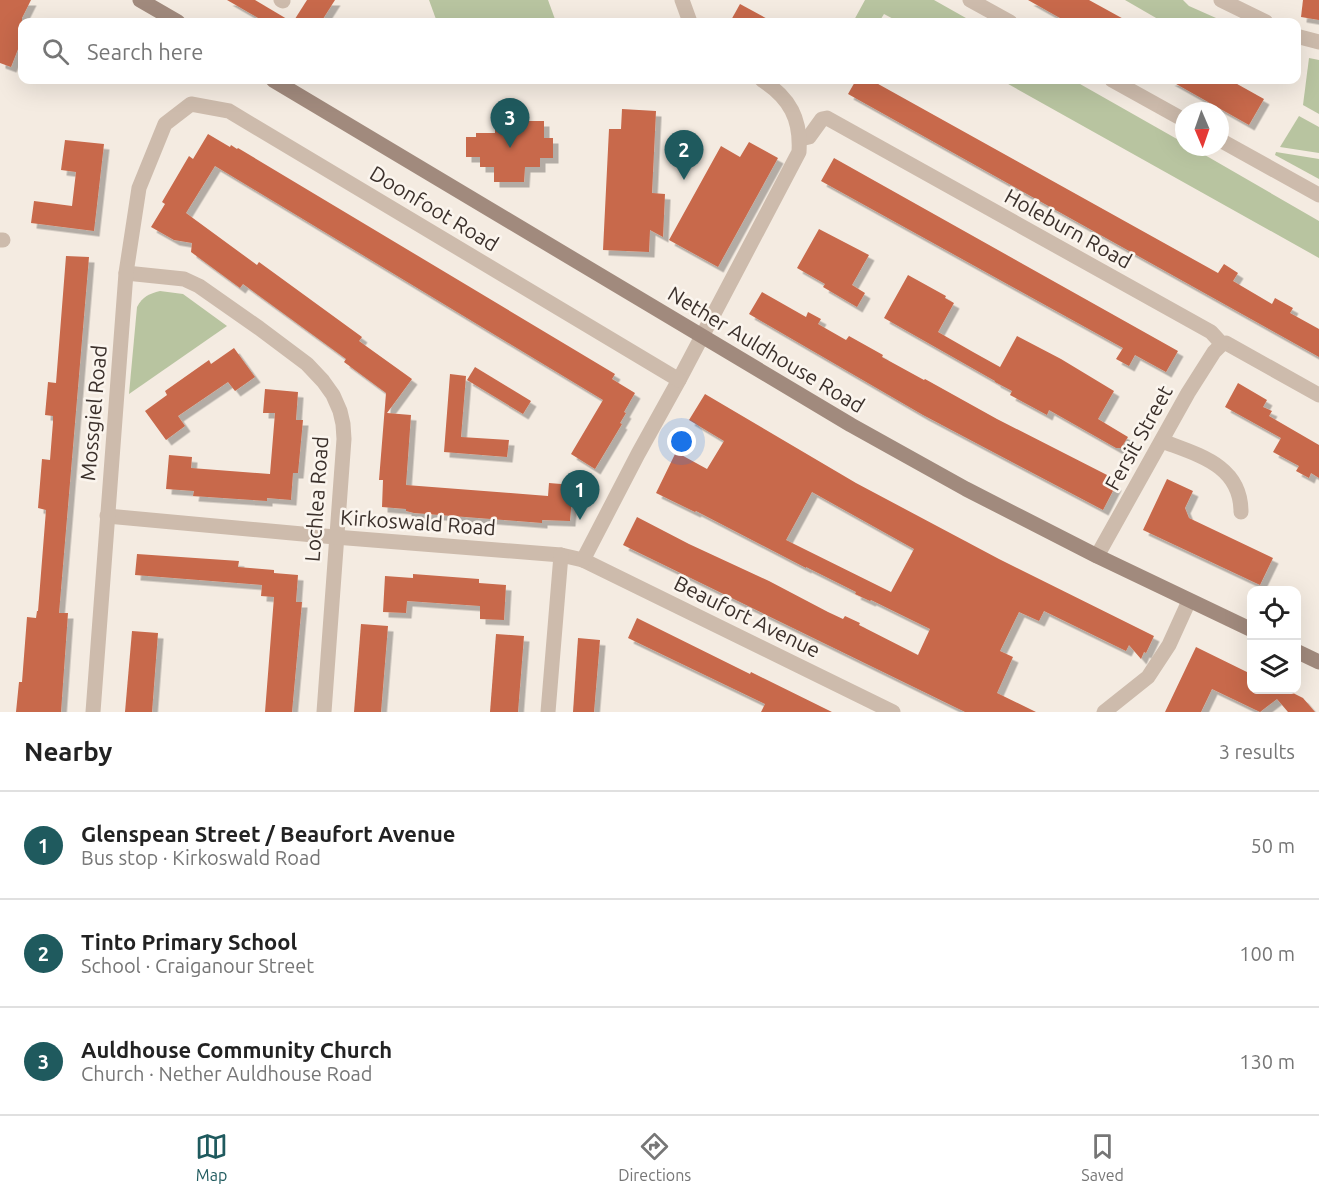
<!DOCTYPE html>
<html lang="en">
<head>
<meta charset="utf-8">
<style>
  :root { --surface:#fff; --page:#f2f2f2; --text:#222; --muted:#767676; --line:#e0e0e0; --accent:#1f5a5e }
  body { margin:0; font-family:Ubuntu,sans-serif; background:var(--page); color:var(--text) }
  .controls { position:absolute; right:18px; bottom:18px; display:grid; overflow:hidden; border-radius:12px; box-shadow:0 6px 24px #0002 }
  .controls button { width:54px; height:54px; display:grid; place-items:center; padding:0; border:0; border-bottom:2px solid var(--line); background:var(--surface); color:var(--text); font:30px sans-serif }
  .compass { position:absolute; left:1175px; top:102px; width:54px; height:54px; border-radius:50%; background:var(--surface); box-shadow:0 6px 24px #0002; rotate:178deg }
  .you { position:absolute; left:682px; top:442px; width:21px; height:21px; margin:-15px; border:4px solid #fff; border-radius:50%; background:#1a73e8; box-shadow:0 0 0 9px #1a73e833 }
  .badge { display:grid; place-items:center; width:39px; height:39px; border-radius:50%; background:var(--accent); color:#fff; font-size:20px; font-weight:700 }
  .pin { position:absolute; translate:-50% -50px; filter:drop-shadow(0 2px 3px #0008) }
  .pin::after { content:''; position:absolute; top:32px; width:21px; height:18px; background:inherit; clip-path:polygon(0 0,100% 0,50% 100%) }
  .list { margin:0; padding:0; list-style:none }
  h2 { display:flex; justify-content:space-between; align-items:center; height:78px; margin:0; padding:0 24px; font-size:26px }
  h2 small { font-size:20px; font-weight:400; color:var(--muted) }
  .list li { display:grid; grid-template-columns:39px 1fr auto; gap:18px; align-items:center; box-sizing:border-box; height:108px; padding:0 24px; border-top:2px solid var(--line) }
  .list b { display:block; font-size:22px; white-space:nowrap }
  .list p { margin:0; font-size:20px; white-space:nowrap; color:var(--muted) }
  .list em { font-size:20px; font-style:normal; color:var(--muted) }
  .icon { flex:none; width:33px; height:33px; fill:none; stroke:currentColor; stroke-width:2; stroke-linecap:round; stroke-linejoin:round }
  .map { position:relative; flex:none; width:1319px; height:712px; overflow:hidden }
  .search { position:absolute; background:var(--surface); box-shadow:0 6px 24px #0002; left:18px; right:18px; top:18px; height:66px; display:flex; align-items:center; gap:15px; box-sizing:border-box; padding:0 21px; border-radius:12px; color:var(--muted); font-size:22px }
  .sheet { height:402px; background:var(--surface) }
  nav { display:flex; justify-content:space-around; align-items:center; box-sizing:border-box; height:84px; border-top:2px solid var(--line); background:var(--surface); font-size:16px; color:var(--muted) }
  nav a { display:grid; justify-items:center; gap:3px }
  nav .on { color:var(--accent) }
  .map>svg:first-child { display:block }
</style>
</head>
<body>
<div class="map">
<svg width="1319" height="712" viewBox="0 0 1319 712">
  <defs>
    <filter id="shadow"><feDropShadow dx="5.5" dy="5.5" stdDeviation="0" flood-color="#0004"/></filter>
  </defs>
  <rect width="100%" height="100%" fill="#f4ebe1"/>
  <!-- green -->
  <g fill="#b8c4a0">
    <polygon points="429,0 548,0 556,22 437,22"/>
    <polygon points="865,0 934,0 973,22 899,22 884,14 879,22 853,22"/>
    <polygon points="1125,0 1183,0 1189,6 1225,22 1163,22"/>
    <polygon points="1309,58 1319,60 1319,114 1303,105"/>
    <polygon points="1001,80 1073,80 1184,143 1184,147 1191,147 1319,221 1319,258"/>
    <polygon points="1299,116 1319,127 1319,153 1280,147"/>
    <polygon points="1276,152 1319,159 1319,179 1275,155"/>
    <path d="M 160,291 L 183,294 L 227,326 L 129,394 L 137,307 C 143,296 149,294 160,291 Z"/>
  </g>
  <!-- building -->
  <g fill="#c8694b" fill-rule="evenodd" filter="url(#shadow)">
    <polygon points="0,0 31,0 22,18 22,39 11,67 0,63"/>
    <polygon points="227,0 255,0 292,22 265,22"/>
    <polygon points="307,0 335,0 321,22 293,22"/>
    <polygon points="1028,0 1089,0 1129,22 1067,22"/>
    <polygon points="1303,0 1319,0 1319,20 1301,17"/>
    <polygon points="740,4 773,22 730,22"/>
    <polygon points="856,80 871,80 1218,273 1224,264 1238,273 1233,281 1272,304 1275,298 1293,308 1290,313 1319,329 1319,357 848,94"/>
    <polygon points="1169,80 1230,80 1264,99 1249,125"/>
    <polygon points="622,109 656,111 652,193 665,194 663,237 650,230 649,252 603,250 609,129 621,129"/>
    <polygon points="495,121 544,121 544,138 553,138 553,158 540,158 540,167 525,167 524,182 494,182 494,167 480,167 480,157 466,157 466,137 476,137 476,133 495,133"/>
    <polygon points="208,134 230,147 231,145 237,149 238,148 615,374 612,379 635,393 624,412 626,413 620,423 622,424 595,469 571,454 603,400 215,166 186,213 257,265 259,262 362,337 359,341 412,379 387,413 411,415 406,485 548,496 549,483 573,485 570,521 542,520 542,523 414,513 406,511 406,509 382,507 383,480 379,480 386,393 344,362 346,359 243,284 240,288 191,252 192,243 174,240 151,227 165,204 162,202 189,156 193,159"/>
    <polygon points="65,140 104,144 94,231 31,223 34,201 72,206 76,172 61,170"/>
    <polygon points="749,142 778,158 718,267 669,240 721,146 740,157"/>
    <polygon points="834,158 1178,351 1166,372 1135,355 1129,366 1116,359 1123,348 821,181"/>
    <polygon points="819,229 869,255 852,285 865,293 857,307 823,287 825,284 797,268"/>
    <polygon points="66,256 89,257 59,613 68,613 61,712 16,712 19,682 22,682 27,617 36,618 37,611 38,611 46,510 38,508 42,459 50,460 53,422 53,416 45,415 48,382 56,383"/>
    <polygon points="908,275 946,296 945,298 954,303 938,332 973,352 1000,367 1017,336 1061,359 1114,391 1098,419 1128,437 1121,448 1116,448 1049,410 1047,415 1010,395 1012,391 995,382 995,381 884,318"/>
    <polygon points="762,292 806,317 808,312 821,319 818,324 846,340 849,336 883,355 882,357 924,380 925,379 997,419 1109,476 1107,480 1116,485 1103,510 923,415 749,314"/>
    <polygon points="234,348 255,377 235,391 228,382 178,416 185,426 166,440 145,411 167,395 165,391 209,360 211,364"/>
    <polygon points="475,367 531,401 523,414 467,380"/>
    <polygon points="450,374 466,376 461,437 509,440 507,457 444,452"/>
    <polygon points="1238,383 1267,400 1263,407 1272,411 1269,416 1319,445 1319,478 1311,473 1309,478 1296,471 1299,466 1273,452 1281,438 1225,407"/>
    <polygon points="265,389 298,392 296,420 303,420 298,473 293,473 291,500 267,498 267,501 193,496 194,491 166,489 169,455 192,457 191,468 270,474 275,413 263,413"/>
    <path d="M 705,394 L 856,483 L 999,559 L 1154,636 L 1146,653 L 1144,652 L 1141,659 L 1129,645 L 1126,651 L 1044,611 L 1039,621 L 1019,612 L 1000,651 L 1013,657 L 997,693 L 1036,712 L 965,712 L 623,545 L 637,517 L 689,544 L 769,581 L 828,612 L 843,619 L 845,616 L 860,623 L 859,625 L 918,655 L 930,629 L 871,600 L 870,601 L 855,594 L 856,592 L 806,567 L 806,568 L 696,511 L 695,512 L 656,493 L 676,452 L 707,469 L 724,441 L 689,420 ZM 812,492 L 914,549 L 891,592 L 786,540 Z"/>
    <polygon points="1167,479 1193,491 1185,508 1189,518 1273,558 1260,585 1143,530"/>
    <polygon points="137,554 239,561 238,567 274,570 274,573 298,575 296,602 302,602 292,712 265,712 274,597 261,596 262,585 135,575"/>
    <polygon points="413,574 479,579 479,583 506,585 504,620 480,619 480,606 407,601 406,613 383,612 385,576 413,578"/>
    <polygon points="637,618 750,674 751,672 832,712 761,712 765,704 628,638"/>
    <polygon points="361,624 388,626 381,712 354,712"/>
    <polygon points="132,631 158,633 152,712 125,712"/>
    <polygon points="496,634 524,636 518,712 490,712"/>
    <polygon points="578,638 600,640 594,712 573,712"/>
    <polygon points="1196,647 1251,674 1251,690 1288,690 1287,690 1303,698 1315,712 1288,712 1277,699 1260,712 1212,689 1201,712 1165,712"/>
  </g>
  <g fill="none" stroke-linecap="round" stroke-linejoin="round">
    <!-- street -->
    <g stroke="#cdbbac" stroke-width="15">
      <polyline points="281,0 283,1"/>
      <polyline points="682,0 690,22"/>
      <polyline points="970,0 1010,22"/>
      <polyline points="1221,0 1266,22"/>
      <polyline points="1296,36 1319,42"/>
      <polyline points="1112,80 1184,120"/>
      <polyline points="800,139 809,137 822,119 827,118 1211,332 1222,344 1226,343 1319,395"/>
      <polyline points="1220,140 1319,195"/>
      <polyline points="0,240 3,240"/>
      <polyline points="126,273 184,279 199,286 259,328 307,364 323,381 333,395 340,411 343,424 344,439 324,712"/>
      <path d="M 1162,441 C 1198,455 1241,465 1241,512"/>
      <polyline points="107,516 335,537 561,555 583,560 893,712"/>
      <polyline points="1097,556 1188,393 1214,352 1222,344"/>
      <path d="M 583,560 L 638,454 L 679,380 L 799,152 C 801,119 790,98 762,80"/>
      <polyline points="93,712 126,273 139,188 165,124 191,104 229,111 679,380"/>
      <polyline points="548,712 561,555"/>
      <polyline points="1104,712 1148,677 1169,645 1189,601"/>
    </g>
    <!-- secondary -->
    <g stroke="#a18a7d" stroke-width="15">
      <polyline points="140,0 178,22"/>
      <polyline points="273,80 851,425 966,489 1097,556 1252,630"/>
      <polyline points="1296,651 1319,662"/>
    </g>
  </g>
  <g text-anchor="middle" stroke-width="5" stroke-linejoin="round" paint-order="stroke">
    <!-- street labels -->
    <g font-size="21" fill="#3b302b" stroke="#fbf5ee">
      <text transform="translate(434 209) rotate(31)" y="7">Doonfoot Road</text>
      <text transform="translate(1068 229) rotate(29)" y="7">Holeburn Road</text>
      <text transform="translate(766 350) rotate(31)" y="7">Nether Auldhouse Road</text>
      <text transform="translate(94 413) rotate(-85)" y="7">Mossgiel Road</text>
      <text transform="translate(1139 438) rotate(-61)" y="7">Fersit Street</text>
      <text transform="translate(317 499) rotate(-86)" y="7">Lochlea Road</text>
      <text transform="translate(418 523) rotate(4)" y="7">Kirkoswald Road</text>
      <text transform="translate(747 617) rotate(26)" y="7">Beaufort Avenue</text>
    </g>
  </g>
</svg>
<div class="controls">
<button><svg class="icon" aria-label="locate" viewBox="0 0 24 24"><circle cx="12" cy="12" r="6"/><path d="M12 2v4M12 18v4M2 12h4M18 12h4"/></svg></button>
<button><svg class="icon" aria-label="layers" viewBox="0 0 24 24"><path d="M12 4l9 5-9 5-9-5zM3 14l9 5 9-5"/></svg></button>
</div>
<svg class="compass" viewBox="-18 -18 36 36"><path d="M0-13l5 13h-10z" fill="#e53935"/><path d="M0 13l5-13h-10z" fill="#767676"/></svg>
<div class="you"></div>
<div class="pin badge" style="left:580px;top:520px">1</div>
<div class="pin badge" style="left:684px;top:180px">2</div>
<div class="pin badge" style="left:510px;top:148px">3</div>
<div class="search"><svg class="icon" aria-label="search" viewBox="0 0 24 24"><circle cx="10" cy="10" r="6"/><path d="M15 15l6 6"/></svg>Search here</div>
</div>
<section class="sheet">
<h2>Nearby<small>3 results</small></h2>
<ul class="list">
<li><span class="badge">1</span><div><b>Glenspean Street / Beaufort Avenue</b><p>Bus stop · Kirkoswald Road</p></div><em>50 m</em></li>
<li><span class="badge">2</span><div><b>Tinto Primary School</b><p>School · Craiganour Street</p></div><em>100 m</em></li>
<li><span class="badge">3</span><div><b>Auldhouse Community Church</b><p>Church · Nether Auldhouse Road</p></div><em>130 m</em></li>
</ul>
</section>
<nav>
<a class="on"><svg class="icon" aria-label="map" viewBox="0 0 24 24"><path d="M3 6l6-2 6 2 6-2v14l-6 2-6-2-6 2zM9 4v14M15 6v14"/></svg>Map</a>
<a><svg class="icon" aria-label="directions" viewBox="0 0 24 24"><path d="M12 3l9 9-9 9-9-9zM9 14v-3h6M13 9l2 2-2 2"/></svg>Directions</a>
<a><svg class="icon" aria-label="saved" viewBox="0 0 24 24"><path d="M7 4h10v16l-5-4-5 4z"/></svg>Saved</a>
</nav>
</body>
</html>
